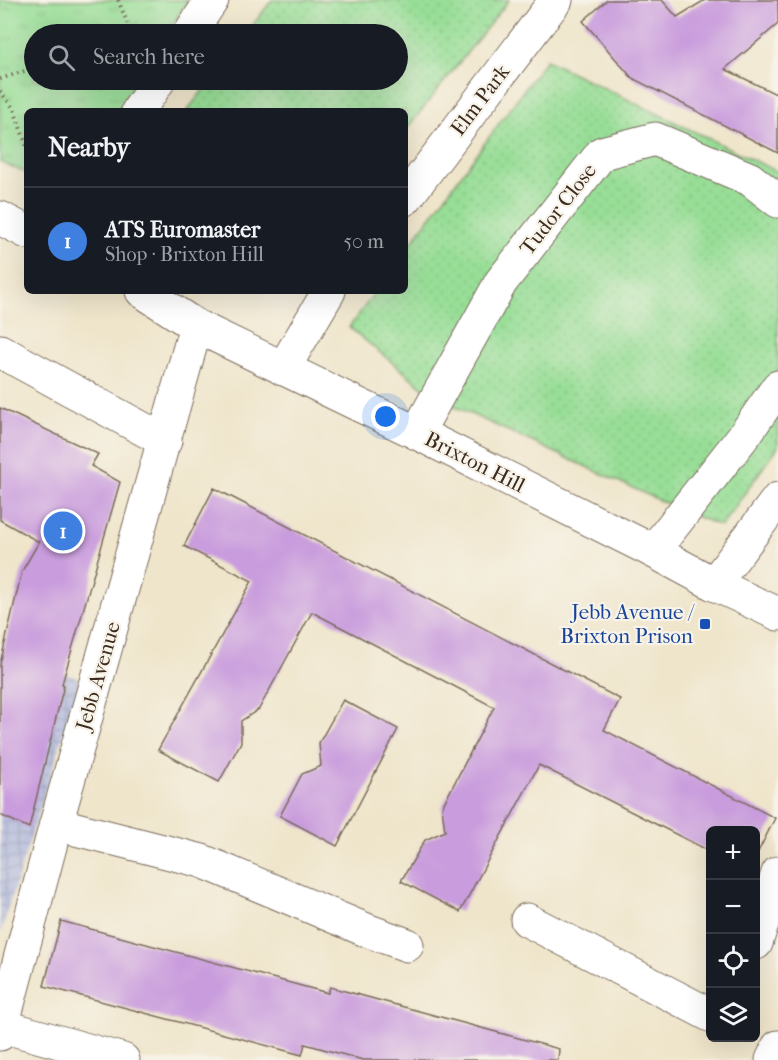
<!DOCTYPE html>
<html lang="en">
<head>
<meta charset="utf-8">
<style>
  :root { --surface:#171b24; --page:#242831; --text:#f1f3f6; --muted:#9ea1a6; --line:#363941; --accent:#8c9099 }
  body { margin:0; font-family:"IM FELL French Canon",serif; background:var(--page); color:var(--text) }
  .controls { position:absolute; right:18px; bottom:18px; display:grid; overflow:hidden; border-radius:9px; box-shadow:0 6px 24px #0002 }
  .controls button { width:54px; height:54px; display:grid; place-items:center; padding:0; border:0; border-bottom:2px solid var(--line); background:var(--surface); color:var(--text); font:30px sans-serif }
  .you { position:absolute; left:386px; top:417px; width:21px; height:21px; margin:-15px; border:4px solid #fff; border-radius:50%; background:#1a73e8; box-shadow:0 0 0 9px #1a73e833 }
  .badge { display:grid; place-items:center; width:39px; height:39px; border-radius:50%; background:var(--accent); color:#fff; font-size:20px; font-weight:700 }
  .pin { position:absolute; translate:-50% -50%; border:3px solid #fff; box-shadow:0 2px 6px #0006 }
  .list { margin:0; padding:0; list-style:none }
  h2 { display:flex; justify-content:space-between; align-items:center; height:78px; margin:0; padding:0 24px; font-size:26px }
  h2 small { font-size:20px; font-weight:400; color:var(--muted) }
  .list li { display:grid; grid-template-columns:39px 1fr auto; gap:18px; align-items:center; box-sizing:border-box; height:108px; padding:0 24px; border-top:2px solid var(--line) }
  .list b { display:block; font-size:22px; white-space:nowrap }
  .list p { margin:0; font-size:20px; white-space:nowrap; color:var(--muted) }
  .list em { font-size:20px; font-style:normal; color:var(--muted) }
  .icon { flex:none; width:33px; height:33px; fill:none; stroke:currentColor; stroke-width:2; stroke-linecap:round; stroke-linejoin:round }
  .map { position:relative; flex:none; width:778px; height:1060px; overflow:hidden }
  .search { position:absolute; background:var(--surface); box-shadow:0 6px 24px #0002; left:24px; top:24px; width:384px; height:66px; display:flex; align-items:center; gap:15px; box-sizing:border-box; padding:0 21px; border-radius:33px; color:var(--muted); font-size:22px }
  .panel { position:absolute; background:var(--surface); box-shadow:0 6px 24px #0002; left:24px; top:108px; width:384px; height:186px; border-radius:9px }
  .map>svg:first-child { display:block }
</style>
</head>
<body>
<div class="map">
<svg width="778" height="1060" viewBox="0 0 778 1060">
  <defs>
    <pattern id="industrial-grid" width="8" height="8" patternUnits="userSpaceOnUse" patternTransform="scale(1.5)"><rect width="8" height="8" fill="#bdc3de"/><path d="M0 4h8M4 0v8" fill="none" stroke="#a3a8be"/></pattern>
    <pattern id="park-tufts" width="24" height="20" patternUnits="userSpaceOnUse" patternTransform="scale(1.5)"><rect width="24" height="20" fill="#98de97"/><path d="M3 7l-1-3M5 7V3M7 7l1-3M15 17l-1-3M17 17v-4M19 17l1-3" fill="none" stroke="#84bf82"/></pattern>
    <pattern id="garden-dots" width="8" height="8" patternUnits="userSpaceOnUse" patternTransform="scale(1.5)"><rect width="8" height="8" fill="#98de97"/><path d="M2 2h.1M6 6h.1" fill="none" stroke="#84bf82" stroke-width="1.8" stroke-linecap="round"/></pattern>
  </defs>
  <rect width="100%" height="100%" fill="#f7f3e8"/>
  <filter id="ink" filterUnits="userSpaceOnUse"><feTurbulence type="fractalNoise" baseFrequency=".0167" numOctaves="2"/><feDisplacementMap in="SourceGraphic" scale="12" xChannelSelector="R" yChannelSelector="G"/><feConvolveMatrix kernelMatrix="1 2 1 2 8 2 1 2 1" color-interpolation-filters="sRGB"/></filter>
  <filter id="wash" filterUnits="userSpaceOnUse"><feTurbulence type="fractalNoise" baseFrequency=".008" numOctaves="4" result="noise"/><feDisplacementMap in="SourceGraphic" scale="24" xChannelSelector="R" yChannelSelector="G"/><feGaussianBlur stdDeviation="1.35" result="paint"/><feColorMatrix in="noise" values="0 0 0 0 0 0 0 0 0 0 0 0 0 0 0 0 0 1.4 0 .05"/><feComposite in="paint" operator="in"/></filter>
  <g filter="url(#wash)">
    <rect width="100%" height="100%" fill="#efe5cb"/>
    <!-- industrial -->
    <polygon fill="url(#industrial-grid)" points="0,652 81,679 0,934"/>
    <!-- park -->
    <polygon fill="url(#park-tufts)" stroke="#6a845a" stroke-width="1.5" points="0,0 188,0 166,34 34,34 34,80 137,80 118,111 27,111 27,173 0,162"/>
    <!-- garden -->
    <g fill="url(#garden-dots)" stroke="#6a845a" stroke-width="1.5">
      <polygon points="272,0 509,0 405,131 405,111 187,111 211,80 398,80 398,34 246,34"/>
      <polygon points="546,60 778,172 778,447 721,526 685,512 436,398 349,327 376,291 405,291 405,251"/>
    </g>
    <g id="blocks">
      <!-- building -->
      <g fill="#c99cdd">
        <polygon points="607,0 662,0 677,17 705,0 778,0 778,24 725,69 778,95 778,153 632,78 583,21"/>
        <polygon points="0,408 98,454 91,466 120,482 62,684 64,685 29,828 0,815 0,664 22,571 39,542 0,520"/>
        <polygon points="214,488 620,699 604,730 775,818 756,856 756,831 711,831 711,852 539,765 460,912 401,881 425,840 445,831 442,807 494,707 312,612 259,709 241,721 241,742 219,782 158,750 252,581 184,546"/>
        <polygon points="343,700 398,729 337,846 280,816 302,774 321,766 319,743"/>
        <polygon points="61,921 328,993 330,987 559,1049 558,1060 363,1060 305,1044 302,1055 44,986"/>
      </g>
    </g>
  </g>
  <g filter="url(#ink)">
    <use href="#blocks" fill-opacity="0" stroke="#7a6b5b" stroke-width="1.5"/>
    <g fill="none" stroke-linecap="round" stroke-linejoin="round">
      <defs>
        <g id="minor">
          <polyline points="189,34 212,0"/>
          <polyline points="138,111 159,80"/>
          <polyline points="405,199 556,0"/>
          <polyline points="0,351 165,441"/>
          <polyline points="283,369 329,291"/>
          <polyline points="417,433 501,282 602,153 655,139 750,179 778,201"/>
          <polyline points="653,551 746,433 778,387"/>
          <polyline points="714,584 778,499"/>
          <polyline points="56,824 202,861 366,930 407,945"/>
          <polyline points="527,920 710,1015"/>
          <polyline points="756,943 778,873"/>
          <polyline points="2,1026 123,1060"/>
          <polyline points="0,1034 56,824 196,326"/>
          <polyline points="772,1060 778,1047"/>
        </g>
        <g id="highway">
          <polyline points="0,218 27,232"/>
          <polyline points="142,291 196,326 417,433 653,551 714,584 778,614"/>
        </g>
      </defs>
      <!-- minor casing -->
      <use href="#minor" stroke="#7a6b5b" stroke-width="35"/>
      <!-- highway casing -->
      <use href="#highway" stroke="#7a6b5b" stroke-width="35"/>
      <!-- path -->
      <g stroke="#7a6b5b" stroke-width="4" stroke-dasharray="1.5 4.5" stroke-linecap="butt">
        <polyline points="118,0 132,34"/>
        <polyline points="0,79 34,68"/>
        <polyline points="0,91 14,109 27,147"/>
      </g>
      <!-- minor -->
      <use href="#minor" stroke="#fff" stroke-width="33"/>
      <!-- highway -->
      <use href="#highway" stroke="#fff" stroke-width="33"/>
    </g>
  </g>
  <!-- markers -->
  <rect fill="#1a4fb4" stroke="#f7f3e8" stroke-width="2" x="699" y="618" width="12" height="12" rx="3"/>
  <g text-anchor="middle" stroke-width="4.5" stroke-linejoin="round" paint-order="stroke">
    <!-- street labels -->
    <g font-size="21" fill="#3b2a1e" stroke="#f7f3e8">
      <text transform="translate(480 100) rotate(-53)" y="7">Elm Park</text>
      <text transform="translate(558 209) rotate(-52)" y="7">Tudor Close</text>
      <text transform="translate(475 462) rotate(27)" y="7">Brixton Hill</text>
      <text transform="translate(98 676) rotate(-74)" y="7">Jebb Avenue</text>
    </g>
    <!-- transit labels -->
    <g font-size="21" fill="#164399" stroke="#f7f3e8" text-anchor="end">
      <text x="693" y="619">Jebb Avenue /<tspan x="693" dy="24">Brixton Prison</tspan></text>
    </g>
  </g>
</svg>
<div class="controls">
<button>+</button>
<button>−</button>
<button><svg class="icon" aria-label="locate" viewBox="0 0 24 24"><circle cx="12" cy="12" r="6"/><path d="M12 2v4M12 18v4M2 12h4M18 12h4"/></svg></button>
<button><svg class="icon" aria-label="layers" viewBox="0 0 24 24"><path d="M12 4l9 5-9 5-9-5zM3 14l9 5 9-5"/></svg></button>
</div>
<div class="you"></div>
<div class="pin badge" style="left:63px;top:531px;background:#3f7fe0">1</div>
<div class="search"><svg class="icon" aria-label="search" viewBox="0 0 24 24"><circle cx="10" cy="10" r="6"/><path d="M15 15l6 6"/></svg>Search here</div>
<section class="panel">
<h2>Nearby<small></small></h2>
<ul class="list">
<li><span class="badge" style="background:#3f7fe0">1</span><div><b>ATS Euromaster</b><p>Shop · Brixton Hill</p></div><em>50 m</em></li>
</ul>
</section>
</div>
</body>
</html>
